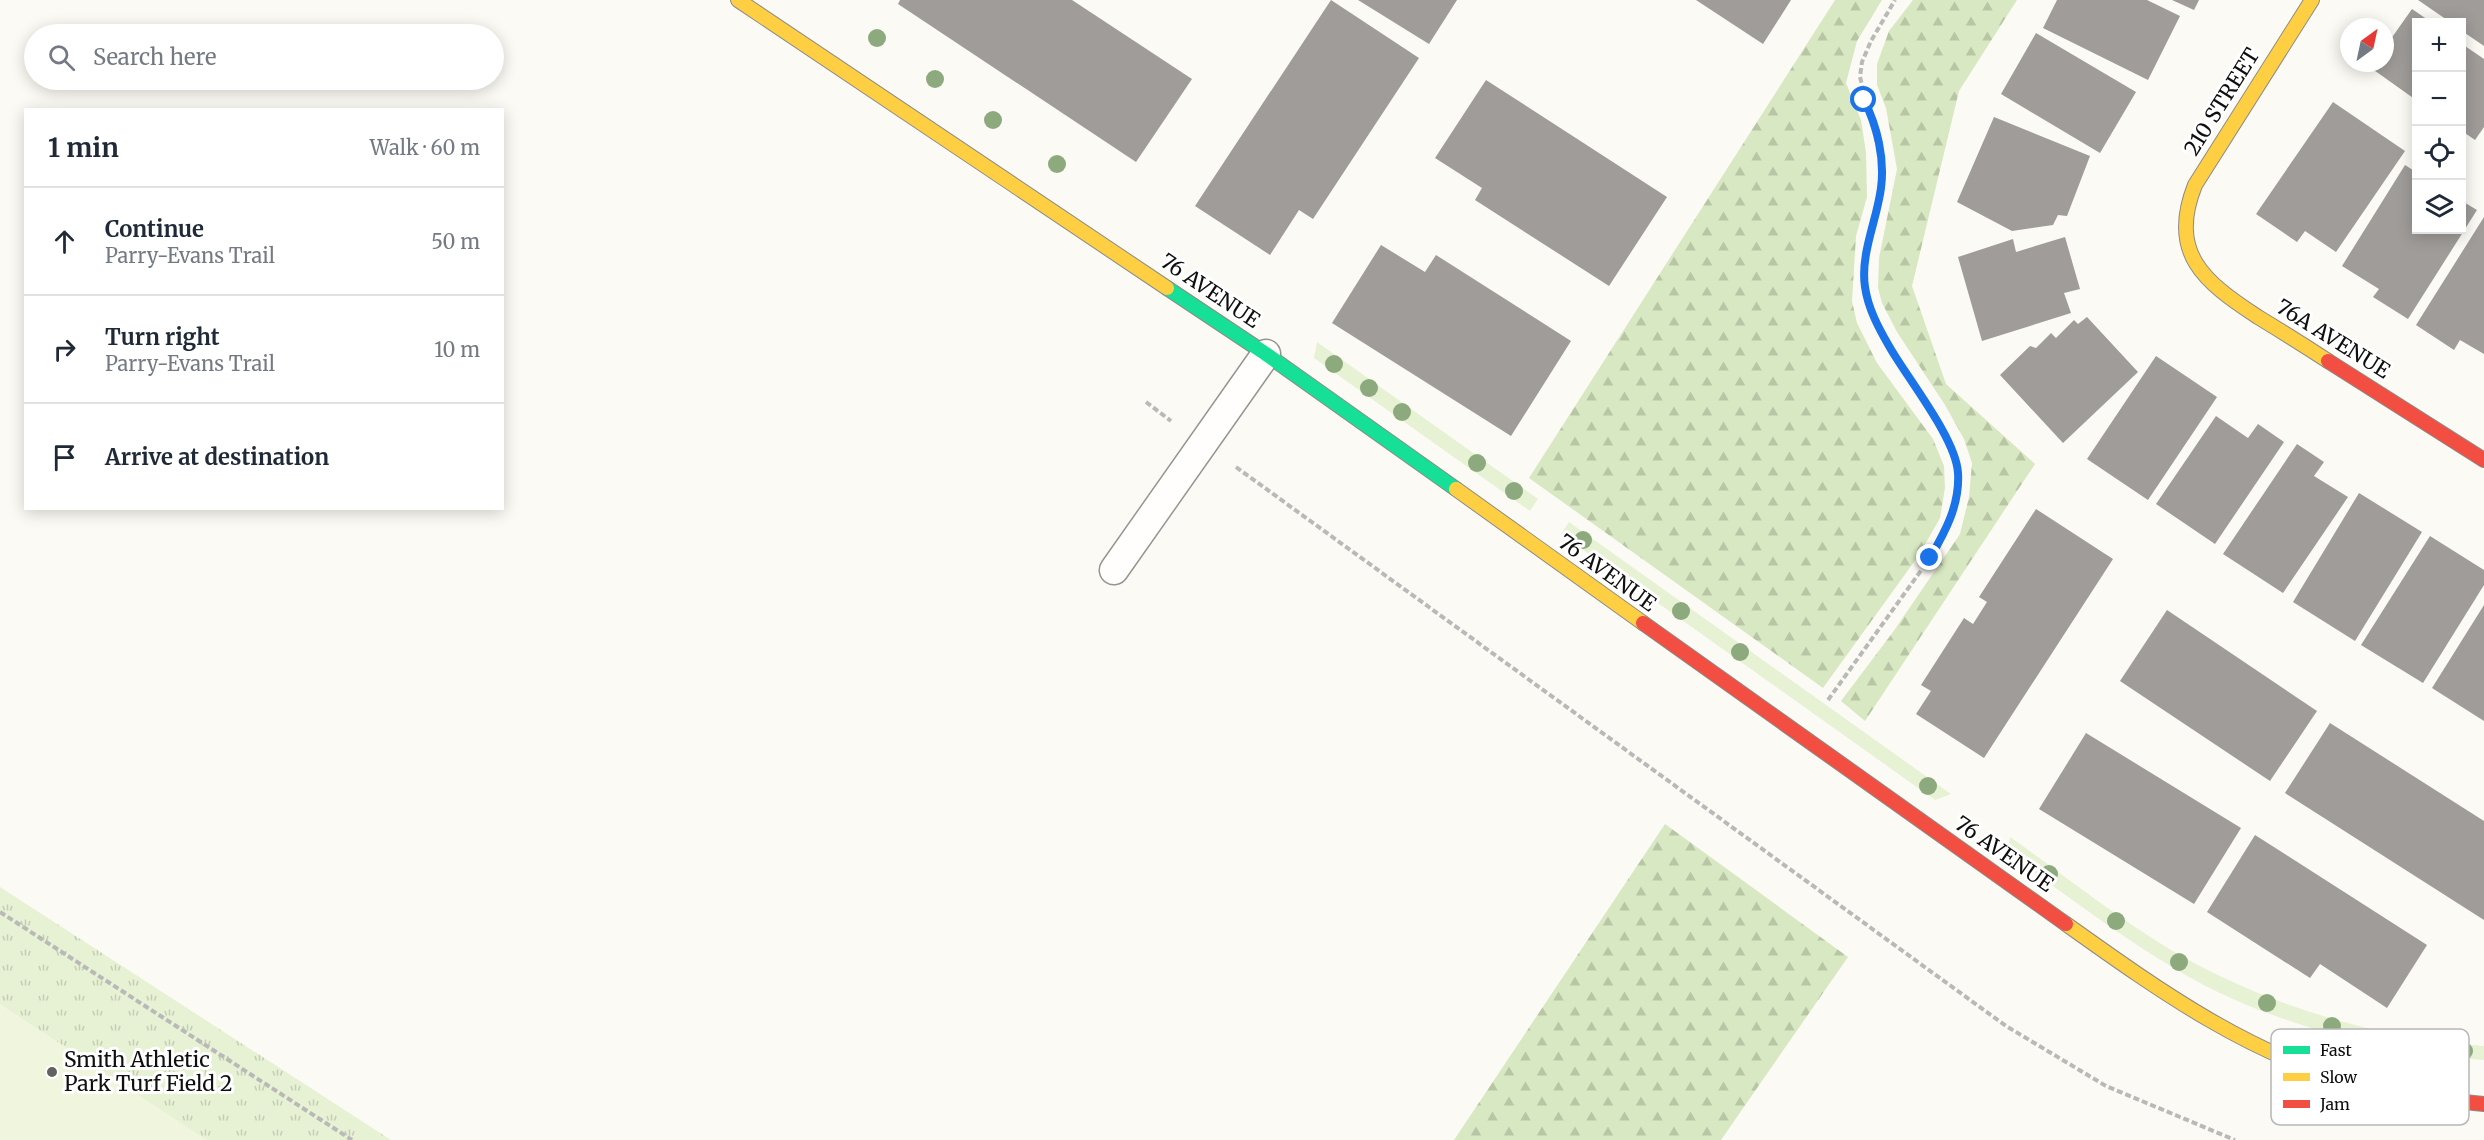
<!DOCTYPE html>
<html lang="en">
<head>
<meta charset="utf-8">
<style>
  :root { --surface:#fff; --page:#f2f2f3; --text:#1f2937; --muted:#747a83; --line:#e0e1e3 }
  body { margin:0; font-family:Merriweather,serif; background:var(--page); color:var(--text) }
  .controls { position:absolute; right:18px; top:18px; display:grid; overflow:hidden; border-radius:0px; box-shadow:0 3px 15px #0003 }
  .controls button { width:54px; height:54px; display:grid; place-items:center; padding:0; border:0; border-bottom:2px solid var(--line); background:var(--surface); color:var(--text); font:30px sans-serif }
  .compass { position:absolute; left:2340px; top:18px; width:54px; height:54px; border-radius:50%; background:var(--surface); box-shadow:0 3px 15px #0003; rotate:33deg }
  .stop { position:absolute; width:18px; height:18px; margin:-14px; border:4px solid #1a73e8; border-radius:50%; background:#fff }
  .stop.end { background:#1a73e8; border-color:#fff; box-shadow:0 2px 6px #0008 }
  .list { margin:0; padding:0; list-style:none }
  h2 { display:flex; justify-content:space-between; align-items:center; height:78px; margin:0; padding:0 24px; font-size:26px }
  h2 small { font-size:20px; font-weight:400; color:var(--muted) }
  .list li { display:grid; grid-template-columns:39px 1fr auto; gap:18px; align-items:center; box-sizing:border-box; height:108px; padding:0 24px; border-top:2px solid var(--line) }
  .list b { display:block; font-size:22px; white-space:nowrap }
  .list p { margin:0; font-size:20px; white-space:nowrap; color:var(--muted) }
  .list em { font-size:20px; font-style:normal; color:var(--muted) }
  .icon { flex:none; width:33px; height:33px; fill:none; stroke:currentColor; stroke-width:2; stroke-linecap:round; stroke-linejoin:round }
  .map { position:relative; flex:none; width:2484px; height:1140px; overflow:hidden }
  .search { position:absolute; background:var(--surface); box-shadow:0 3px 15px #0003; left:24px; top:24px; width:480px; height:66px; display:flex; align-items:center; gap:15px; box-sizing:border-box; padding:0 21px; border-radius:33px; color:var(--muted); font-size:22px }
  .panel { position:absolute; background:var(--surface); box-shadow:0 3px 15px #0003; left:24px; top:108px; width:480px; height:402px; border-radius:0px }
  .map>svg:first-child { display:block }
</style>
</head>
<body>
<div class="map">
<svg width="2484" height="1140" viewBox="0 0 2484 1140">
  <defs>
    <pattern id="forest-firs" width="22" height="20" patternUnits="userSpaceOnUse" patternTransform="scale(1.5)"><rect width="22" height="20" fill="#d8e8c2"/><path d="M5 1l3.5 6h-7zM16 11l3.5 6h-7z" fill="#b8c6a6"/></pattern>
    <pattern id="park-tufts" width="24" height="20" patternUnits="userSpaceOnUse" patternTransform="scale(1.5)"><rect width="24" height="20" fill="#e7f1d4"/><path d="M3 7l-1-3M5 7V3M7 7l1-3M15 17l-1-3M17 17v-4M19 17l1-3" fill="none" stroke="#c5cdb5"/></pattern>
  </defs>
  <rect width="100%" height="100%" fill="#fcfaf4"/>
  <!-- grass -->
  <g fill="#e7f1d4">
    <polygon points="1317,342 1538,499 1530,511 1314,358"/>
    <polygon points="1569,522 1951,794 1935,800 1561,534"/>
    <path d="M 2010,837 C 2061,873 2112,914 2166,947 C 2261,1004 2374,1038 2484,1046 L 2484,1060 C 2382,1052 2265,1023 2177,970 C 2118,935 2064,893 2008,854 Z"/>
  </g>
  <!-- forest -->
  <g fill="url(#forest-firs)">
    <polygon points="1835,0 1882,0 1857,41 1846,83 1861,120 1866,153 1867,197 1856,236 1852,301 1857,323 1877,363 1933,439 1944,466 1945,488 1940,518 1919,555 1823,688 1529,478"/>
    <polygon points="1913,0 2017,0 1959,91 1912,286 1946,384 2035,464 1865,721 1841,701 1893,632 1960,534 1969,497 1972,463 1964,439 1945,405 1897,332 1882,303 1878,288 1879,258 1897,169 1886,108 1877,85 1877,64 1889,31"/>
    <polygon points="1665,824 1848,957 1721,1140 1454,1140"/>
  </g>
  <!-- park -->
  <polygon fill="url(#park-tufts)" points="0,887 391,1140 0,1140"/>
  <!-- pitch -->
  <polygon fill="#f0f5dd" points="0,1004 207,1140 0,1140"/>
  <!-- building -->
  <g fill="#9f9c99">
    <polygon points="900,0 1072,0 1192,79 1136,162 898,4"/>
    <polygon points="1331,0 1419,58 1313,219 1299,210 1270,255 1195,206"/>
    <polygon points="1358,0 1457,0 1429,44"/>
    <polygon points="1696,0 1791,0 1763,44"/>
    <polygon points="2057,0 2147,0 2180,16 2148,80 2043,28"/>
    <polygon points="2172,0 2199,0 2194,10"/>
    <polygon points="2418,0 2484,0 2484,46 2462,31 2462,22 2450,22"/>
    <polygon points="2412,9 2431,22 2416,22 2416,100 2364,63 2385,63 2385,40 2388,43"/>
    <polygon points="2036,33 2136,92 2100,153 2001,94"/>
    <polygon points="2462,44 2484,59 2484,127 2475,140 2462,131"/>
    <polygon points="1486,80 1667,197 1609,286 1475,200 1482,188 1435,158"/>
    <polygon points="2333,102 2405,151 2336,252 2305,231 2297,242 2256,214"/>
    <polygon points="1994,117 2090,156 2067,216 2058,215 2053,225 2012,231 1957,202"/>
    <polygon points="2405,165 2416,172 2416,230 2462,230 2462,201 2477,210 2408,319 2373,297 2379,289 2342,266"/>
    <polygon points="2484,217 2484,354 2460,340 2454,350 2416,325"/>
    <polygon points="2065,237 2080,289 2064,293 2071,313 1982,341 1958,257 2013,239 2016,252"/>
    <polygon points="1381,245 1425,272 1436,255 1571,341 1511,436 1332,323"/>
    <polygon points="2087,317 2138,372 2063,443 2000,375 2030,346 2036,348 2051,333 2056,338 2074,320 2078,324"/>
    <polygon points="2156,356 2217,397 2148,500 2087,459"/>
    <polygon points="2216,416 2248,438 2258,424 2284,442 2215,544 2156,504"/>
    <polygon points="2297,444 2324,462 2314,476 2348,497 2283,593 2223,554"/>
    <polygon points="2359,493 2422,532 2355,641 2293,602"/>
    <polygon points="2036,509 2113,559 1984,758 1916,714 1931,691 1921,685 1964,618 1973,624 1987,602 1979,597"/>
    <polygon points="2430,536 2484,570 2484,585 2423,683 2361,645"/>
    <polygon points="2484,605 2484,721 2432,688"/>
    <polygon points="2167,610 2317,711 2270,781 2120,681"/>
    <polygon points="2330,723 2484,821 2484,920 2285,793"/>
    <polygon points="2086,733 2241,828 2194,904 2039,809"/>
    <polygon points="2255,835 2427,945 2387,1008 2320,964 2310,978 2207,912"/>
  </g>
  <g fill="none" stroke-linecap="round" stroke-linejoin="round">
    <defs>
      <polyline id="lane" points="1114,570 1266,354"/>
      <polyline id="fast" points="1167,288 1266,354 1456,489"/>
      <g id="slow">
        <polyline points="738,0 1167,288"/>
        <path d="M 2312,0 L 2195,185 C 2168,253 2204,282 2258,317 C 2281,331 2305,346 2328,361"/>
        <polyline points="1456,489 1643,623"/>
        <path d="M 2066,924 C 2160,991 2252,1057 2365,1086"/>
      </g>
      <g id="jam">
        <polyline points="2328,361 2484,460"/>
        <polyline points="1643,623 2066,924"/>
        <polyline points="2365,1086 2406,1096 2484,1104"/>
      </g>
    </defs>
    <!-- lane casing -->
    <use href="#lane" stroke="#969592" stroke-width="31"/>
    <!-- fast casing -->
    <use href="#fast" stroke="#8c8b89" stroke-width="16"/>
    <!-- slow casing -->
    <use href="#slow" stroke="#8c8b89" stroke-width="16"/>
    <!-- jam casing -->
    <use href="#jam" stroke="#8c8b89" stroke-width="16"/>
    <!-- path -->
    <g stroke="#b9b9b8" stroke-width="4" stroke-dasharray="6 3" stroke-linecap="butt">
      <polyline points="1146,402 1171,421"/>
      <polyline points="1236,467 2006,1026 2106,1086 2235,1140"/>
      <polyline points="1828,700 1930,558 1949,525 1955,501 1958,472 1952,449 1878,326 1864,285 1867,248 1881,188 1882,162 1860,77 1862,62 1871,41 1895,0"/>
      <polyline points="0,912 352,1140"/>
    </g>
    <!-- lane -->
    <use href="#lane" stroke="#fffefd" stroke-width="28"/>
    <!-- fast -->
    <use href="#fast" stroke="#16e098" stroke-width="14"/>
    <!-- slow -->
    <use href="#slow" stroke="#ffcf43" stroke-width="14"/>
    <!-- jam -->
    <use href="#jam" stroke="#f24e42" stroke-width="14"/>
  </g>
  <!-- trees -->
  <g fill="#8da97e">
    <circle cx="877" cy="38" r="9"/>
    <circle cx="935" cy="79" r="9"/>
    <circle cx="993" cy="120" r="9"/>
    <circle cx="1057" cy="164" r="9"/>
    <circle cx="1334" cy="364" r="9"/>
    <circle cx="1369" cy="388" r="9"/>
    <circle cx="1402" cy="412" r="9"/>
    <circle cx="1477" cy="463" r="9"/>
    <circle cx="1514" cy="491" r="9"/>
    <circle cx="1583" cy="540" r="9"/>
    <circle cx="1681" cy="611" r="9"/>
    <circle cx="1740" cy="652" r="9"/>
    <circle cx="1928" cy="786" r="9"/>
    <circle cx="2049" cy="874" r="9"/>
    <circle cx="2116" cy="921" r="9"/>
    <circle cx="2179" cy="962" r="9"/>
    <circle cx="2267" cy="1003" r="9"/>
    <circle cx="2332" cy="1026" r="9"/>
    <circle cx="2464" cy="1051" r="9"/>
  </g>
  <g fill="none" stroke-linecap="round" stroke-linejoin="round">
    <!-- route -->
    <path stroke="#1a73e8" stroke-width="8" d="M 1864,100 C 1877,126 1885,158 1881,188 C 1877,220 1860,254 1865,287 C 1868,308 1878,327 1889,346 C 1907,378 1956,438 1958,473 C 1960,505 1945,532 1930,558"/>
  </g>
  <!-- markers -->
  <circle fill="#62615f" stroke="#fff" stroke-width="2" cx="52" cy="1072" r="6"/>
  <g text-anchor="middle" stroke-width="6" stroke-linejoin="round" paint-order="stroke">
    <!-- street labels -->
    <g font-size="21" fill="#0f0f0f" stroke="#fff">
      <text transform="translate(2222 102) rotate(-58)" y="7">210 STREET</text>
      <text transform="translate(1210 291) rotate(34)" y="7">76 AVENUE</text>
      <text transform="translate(2333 339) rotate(32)" y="7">76A AVENUE</text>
      <text transform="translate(1607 573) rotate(36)" y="7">76 AVENUE</text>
      <text transform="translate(2004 854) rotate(35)" y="7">76 AVENUE</text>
    </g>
    <!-- poi labels -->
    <g font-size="21" fill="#0f0f0f" stroke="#fff" text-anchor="start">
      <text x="64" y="1067">Smith Athletic<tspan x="64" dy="24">Park Turf Field 2</tspan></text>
    </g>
  </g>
  <!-- legend -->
  <rect x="2271" y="1029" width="198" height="96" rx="9" fill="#fff" stroke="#b7b7b7" stroke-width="1.5"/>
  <rect x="2283" y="1046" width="27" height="8" fill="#16e098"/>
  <rect x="2283" y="1073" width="27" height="8" fill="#ffcf43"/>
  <rect x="2283" y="1100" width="27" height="8" fill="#f24e42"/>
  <g font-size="16" fill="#0f0f0f">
    <text x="2320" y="1056">Fast</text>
    <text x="2320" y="1083">Slow</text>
    <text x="2320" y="1110">Jam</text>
  </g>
</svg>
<div class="controls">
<button>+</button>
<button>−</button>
<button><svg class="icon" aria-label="locate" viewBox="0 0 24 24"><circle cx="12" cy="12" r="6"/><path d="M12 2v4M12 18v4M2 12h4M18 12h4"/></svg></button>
<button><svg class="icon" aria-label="layers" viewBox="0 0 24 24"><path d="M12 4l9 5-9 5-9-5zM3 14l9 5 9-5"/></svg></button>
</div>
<svg class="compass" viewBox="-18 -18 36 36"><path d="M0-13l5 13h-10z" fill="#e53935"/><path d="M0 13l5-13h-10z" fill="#747a83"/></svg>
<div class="stop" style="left:1864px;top:100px"></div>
<div class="stop end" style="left:1930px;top:558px"></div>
<div class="search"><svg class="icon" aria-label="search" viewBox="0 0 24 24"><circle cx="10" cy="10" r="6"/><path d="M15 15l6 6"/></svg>Search here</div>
<section class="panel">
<h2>1 min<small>Walk · 60 m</small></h2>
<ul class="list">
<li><svg class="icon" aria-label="ahead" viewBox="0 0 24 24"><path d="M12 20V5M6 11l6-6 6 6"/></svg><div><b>Continue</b><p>Parry-Evans Trail</p></div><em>50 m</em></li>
<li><svg class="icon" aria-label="right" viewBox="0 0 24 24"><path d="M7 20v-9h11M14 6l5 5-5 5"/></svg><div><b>Turn right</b><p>Parry-Evans Trail</p></div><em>10 m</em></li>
<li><svg class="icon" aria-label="arrive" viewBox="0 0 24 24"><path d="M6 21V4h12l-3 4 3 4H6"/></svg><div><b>Arrive at destination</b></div></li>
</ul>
</section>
</div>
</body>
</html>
